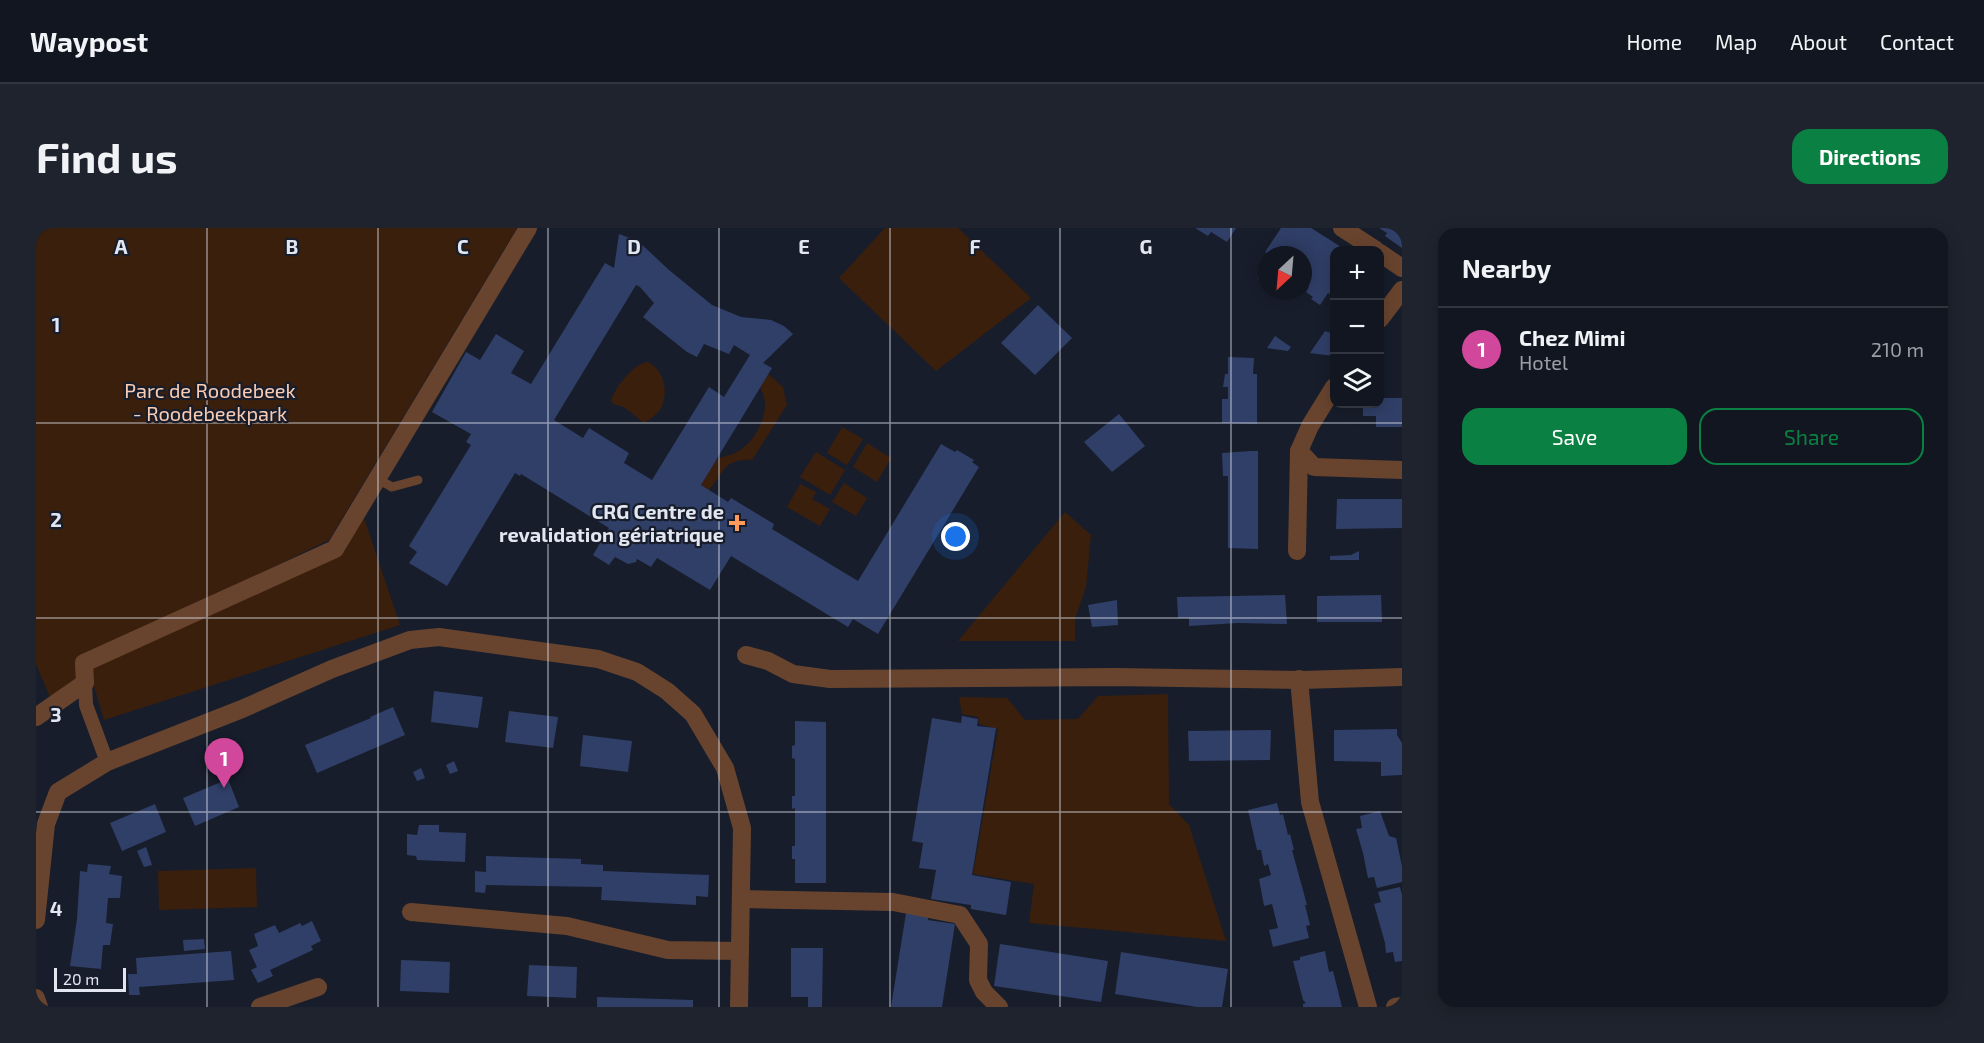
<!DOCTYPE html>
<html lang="en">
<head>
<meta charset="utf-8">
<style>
  :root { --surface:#111620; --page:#1e232d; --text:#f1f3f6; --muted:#9c9fa5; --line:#30353e; --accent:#0b8043 }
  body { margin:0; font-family:"Exo 2",sans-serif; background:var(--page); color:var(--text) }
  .controls { position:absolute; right:18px; top:18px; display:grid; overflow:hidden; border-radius:12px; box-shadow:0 3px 15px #0003 }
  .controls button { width:54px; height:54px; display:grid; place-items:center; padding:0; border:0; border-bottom:2px solid var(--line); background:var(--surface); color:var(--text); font:30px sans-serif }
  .compass { position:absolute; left:1222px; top:18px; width:54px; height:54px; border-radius:50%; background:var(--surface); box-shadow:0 3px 15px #0003; rotate:206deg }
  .scale { position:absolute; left:18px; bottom:15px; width:72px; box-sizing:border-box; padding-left:6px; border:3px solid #e2e6f0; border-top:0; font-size:16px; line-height:21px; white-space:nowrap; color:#e2e6f0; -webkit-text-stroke:4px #171d2b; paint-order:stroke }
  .you { position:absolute; left:920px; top:309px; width:21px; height:21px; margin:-15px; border:4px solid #fff; border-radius:50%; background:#1a73e8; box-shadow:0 0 0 9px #1a73e833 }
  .badge { display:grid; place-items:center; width:39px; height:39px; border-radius:50%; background:var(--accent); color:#fff; font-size:20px; font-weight:700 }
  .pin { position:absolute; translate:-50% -50px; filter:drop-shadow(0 2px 3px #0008) }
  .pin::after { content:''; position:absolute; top:32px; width:21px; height:18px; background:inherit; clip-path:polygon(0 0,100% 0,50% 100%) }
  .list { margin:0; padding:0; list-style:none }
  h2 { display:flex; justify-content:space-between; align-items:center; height:78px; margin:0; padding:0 24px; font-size:26px }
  h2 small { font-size:20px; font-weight:400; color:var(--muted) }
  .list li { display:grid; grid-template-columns:39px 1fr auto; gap:18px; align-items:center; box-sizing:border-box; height:84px; padding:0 24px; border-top:2px solid var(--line) }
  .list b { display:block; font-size:22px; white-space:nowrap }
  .list p { margin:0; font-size:20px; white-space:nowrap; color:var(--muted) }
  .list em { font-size:20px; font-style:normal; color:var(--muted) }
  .actions { display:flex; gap:12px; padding:18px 24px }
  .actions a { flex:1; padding:14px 0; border:2px solid var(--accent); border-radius:18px; text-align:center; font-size:21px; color:var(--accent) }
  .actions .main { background:var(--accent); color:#fff }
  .icon { flex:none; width:33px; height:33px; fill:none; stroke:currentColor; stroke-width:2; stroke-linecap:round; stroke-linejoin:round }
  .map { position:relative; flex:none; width:1366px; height:779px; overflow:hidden; border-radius:18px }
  header { display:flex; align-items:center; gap:36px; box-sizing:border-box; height:84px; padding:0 30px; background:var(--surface); border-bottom:2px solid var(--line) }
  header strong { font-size:28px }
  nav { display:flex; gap:33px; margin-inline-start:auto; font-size:21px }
  .intro { display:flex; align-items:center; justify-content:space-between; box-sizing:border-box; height:144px; padding:0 36px }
  h1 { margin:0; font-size:42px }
  .button { padding:15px 27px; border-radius:18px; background:var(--accent); color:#fff; font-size:21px; font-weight:700 }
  main { display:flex; gap:36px; padding:0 36px }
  aside { flex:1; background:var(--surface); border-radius:18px; box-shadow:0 3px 15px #0003 }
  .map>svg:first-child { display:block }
</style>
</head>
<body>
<header>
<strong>Waypost</strong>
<nav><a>Home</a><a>Map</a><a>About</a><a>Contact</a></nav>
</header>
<div class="intro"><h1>Find us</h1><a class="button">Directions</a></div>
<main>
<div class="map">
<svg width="1366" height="779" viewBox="0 0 1366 779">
  <rect width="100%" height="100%" fill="#171d2b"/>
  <!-- green -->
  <g fill="#3b1f0d">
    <polygon points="0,0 481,0 293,312 44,433 42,455 16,474 0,436"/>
    <polygon points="849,0 922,0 995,70 900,143 803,50"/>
    <path d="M 611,134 C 629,141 634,168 623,183 C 619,188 613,192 608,195 L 588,179 L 577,176 L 575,173 C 578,160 598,136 611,134 Z"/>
    <path d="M 732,146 L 747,159 L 751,177 L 716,232 C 688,230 688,245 673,262 L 665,257 C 670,250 674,239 680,233 C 684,228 695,228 701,224 C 720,214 738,180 724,160 Z"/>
    <polygon points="806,199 827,211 811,237 791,225"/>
    <polygon points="831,215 855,230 841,254 817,239"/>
    <polygon points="780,224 809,242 794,267 764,249"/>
    <polygon points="808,255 831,270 820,288 796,274"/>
    <polygon points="764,256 780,264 776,271 794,281 784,298 751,279"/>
    <polygon points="1029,284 1055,307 1050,359 1039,391 1039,413 922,413"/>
    <polygon points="327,287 364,397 68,492 53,441 309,323"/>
    <polygon points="1132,466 1133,576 1153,597 1190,713 993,695 998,656 937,646 962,501 943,496 942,489 926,486 923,469 971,470 989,492 1042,491 1062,468"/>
    <polygon points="220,640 221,679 123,682 122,643"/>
  </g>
  <!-- building -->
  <g fill="#303f68" fill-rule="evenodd">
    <polygon points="1159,0 1200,0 1191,14 1175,4 1172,8"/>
    <polygon points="1245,0 1275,0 1310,22 1298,22 1298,69 1292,65 1284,77 1275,71 1277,69 1270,64 1273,59 1268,55 1270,51 1267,49 1267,27 1234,27 1229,24"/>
    <polygon points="1343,0 1366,0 1366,20 1349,8 1351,5"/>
    <path d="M 583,6 L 602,13 L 633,42 L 676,77 L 705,89 L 735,92 L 748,98 L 757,106 L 727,135 L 736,140 L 665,257 L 673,262 L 692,274 L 695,270 L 738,296 L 736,301 L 822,353 L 905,216 L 919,224 L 921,222 L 938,232 L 936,234 L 943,239 L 842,406 L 817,391 L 812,399 L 695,328 L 674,362 L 621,330 L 615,339 L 601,331 L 600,334 L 592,336 L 579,329 L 573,337 L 557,327 L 573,300 L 485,246 L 484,248 L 479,245 L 411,358 L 373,335 L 381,324 L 373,318 L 435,217 L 430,214 L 435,206 L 396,184 L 430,124 L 444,132 L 460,106 L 488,123 L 475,145 L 495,156 L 569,35 L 578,40 ZM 600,57 L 604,59 L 618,75 L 607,89 L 651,124 L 661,129 L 668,116 L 693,126 L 698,117 L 714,127 L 688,169 L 673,159 L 616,252 L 588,235 L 593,225 L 553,200 L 547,210 L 518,192 Z"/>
    <polygon points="1231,37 1231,57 1222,51"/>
    <polygon points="1002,77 1036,110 999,147 965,115"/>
    <polygon points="1289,103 1298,106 1298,125 1297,128 1274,125"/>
    <polygon points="1239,108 1255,119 1252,123 1231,120"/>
    <polygon points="1192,129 1218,130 1217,146 1221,146 1221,196 1186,195 1186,171 1192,171 1192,159 1187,159 1189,146 1192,146"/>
    <polygon points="1344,170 1366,170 1366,199 1340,199 1340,188 1327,188 1327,176 1344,176"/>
    <polygon points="1083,186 1109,218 1076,244 1048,214"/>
    <polygon points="1215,223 1222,223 1222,321 1192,320 1192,248 1187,248 1186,225"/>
    <polygon points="1301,271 1366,271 1366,300 1300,301"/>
    <polygon points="1323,323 1323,332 1294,332 1294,328 1315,327"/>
    <polygon points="1249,367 1251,396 1202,395 1153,398 1153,390 1142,390 1141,369"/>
    <polygon points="1345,367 1346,394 1281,394 1281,368"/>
    <polygon points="1081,372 1082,397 1056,399 1052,377"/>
    <polygon points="398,463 447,469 442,500 395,494"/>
    <polygon points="357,479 369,507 281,545 269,517 335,490 334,489"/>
    <polygon points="473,483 522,489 517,520 469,514"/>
    <polygon points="926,488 942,491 941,498 960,500 936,647 975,654 970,687 935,681 935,677 895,671 900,642 883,640 887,615 876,613 896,490 925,495"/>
    <polygon points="759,493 790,494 790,655 759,655 759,631 756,631 756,618 759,618 759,580 756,581 756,568 759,568 759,531 756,530 756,518 759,517"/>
    <polygon points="1361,501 1361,507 1366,515 1366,547 1345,548 1345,534 1298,533 1298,502"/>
    <polygon points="1230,502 1235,502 1234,532 1153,533 1152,503"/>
    <polygon points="547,507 596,513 592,544 544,538"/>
    <polygon points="418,533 422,543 414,546 410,537"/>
    <polygon points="385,540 389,550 381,553 377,544"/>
    <polygon points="192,551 203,579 159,598 147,570"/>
    <polygon points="1241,575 1244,587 1247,586 1252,607 1254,606 1258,622 1256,622 1271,677 1269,677 1274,697 1270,698 1273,710 1237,719 1233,702 1242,700 1236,676 1228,678 1223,651 1235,647 1232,636 1228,638 1225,622 1221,622 1212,582"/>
    <polygon points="119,576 130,604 86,623 74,595"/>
    <polygon points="1344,583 1353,608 1360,610 1366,638 1366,654 1341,660 1338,649 1332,650 1327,625 1320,601 1326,600 1324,588"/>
    <polygon points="383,597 403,597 403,604 430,605 429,634 381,632 380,628 371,627 371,606 381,607"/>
    <polygon points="110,619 116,637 108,639 101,623"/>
    <polygon points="450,628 545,631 545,636 567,637 567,643 673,647 672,669 660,668 660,677 565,672 566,659 450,657 449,665 439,664 439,643 450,644"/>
    <polygon points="52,636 75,638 73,646 86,648 84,670 72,670 70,695 77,696 74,717 67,717 65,741 34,738 41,691 44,643 51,644"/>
    <polygon points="1364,659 1366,667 1366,733 1359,734 1357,724 1350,725 1349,715 1338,676 1345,674 1342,664"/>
    <polygon points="870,685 892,689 892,692 919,696 906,779 855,779"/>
    <polygon points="276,693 285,713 275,718 277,722 234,742 237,748 222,755 215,742 221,739 213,722 222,718 218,706 239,697 243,705 264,695 266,698"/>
    <polygon points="168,711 169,721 148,723 147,712"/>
    <polygon points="964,716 1072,733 1065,774 958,758"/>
    <polygon points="755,720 787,720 786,779 772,779 772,769 755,769"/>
    <polygon points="195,723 198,752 103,759 104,767 93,767 92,746 101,746 100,730"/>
    <polygon points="1289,723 1293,744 1297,743 1306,779 1267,779 1267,776 1270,775 1267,772 1257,733 1264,732 1264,729"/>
    <polygon points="1085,724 1192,741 1186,779 1161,779 1079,766"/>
    <polygon points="365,732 414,734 413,765 364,763"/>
    <polygon points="493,737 541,739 540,770 491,768"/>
    <polygon points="561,769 657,772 657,779 561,779"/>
  </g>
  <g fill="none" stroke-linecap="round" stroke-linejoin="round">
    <!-- service -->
    <polyline stroke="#68442e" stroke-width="9" points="340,250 356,259 382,252"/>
    <!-- pedestrian -->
    <polyline stroke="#68442e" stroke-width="14" points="49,455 50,477 71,534"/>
    <!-- minor -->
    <g stroke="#68442e" stroke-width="18">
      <polyline points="1306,0 1340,22"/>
      <polyline points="1344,25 1366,40"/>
      <polyline points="1344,91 1366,62"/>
      <polyline points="1298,159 1274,198 1263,223 1278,239 1366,242"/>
      <polyline points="1261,323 1263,223"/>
      <polyline points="710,427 732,433 757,446 794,451 1080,449 1265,452 1366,449"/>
      <polyline points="1263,451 1274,574 1332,779"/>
      <polyline points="0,489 49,455 48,435 299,321 492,0"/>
      <polyline points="705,671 857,674 924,687 943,716 942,752 948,764 963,779"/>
      <polyline points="375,684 531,698 632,722 704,723"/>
      <polyline points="0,692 10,596 22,564 71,534 206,481 296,441 374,412 403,409 562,431 601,444 631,463 657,486 689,540 706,600 703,779"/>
      <polyline points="0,770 3,779"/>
      <polyline points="224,779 282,759"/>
      <polyline points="1359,779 1366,778"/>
    </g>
  </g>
  <!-- grid -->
  <path fill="none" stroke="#e2e6f0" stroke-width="1.5" stroke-opacity="0.55" d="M 171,0 L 171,779M 342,0 L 342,779M 512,0 L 512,779M 683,0 L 683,779M 854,0 L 854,779M 1024,0 L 1024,779M 1195,0 L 1195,779M 0,195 L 1366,195M 0,390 L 1366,390M 0,584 L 1366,584"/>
  <!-- markers -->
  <path fill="#ff9a5b" stroke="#171d2b" stroke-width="2" d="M698 286h6v6h6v6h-6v6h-6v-6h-6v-6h6z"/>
  <g text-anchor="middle" stroke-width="4.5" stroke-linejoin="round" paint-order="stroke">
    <!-- park labels -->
    <g font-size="20" fill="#faccb3" stroke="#171d2b">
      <text x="174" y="170">Parc de Roodebeek<tspan x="174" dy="23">- Roodebeekpark</tspan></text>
    </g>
    <!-- poi labels -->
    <g font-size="20" font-weight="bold" fill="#e2e6f0" stroke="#171d2b" text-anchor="end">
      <text x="688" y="291">CRG Centre de<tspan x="688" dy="23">revalidation gériatrique</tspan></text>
    </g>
  </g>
  <g font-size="20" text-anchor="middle" font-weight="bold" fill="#e2e6f0" stroke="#171d2b" stroke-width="4.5" stroke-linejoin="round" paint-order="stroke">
    <text x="85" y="26">A</text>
    <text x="256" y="26">B</text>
    <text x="427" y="26">C</text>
    <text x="598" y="26">D</text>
    <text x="768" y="26">E</text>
    <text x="939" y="26">F</text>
    <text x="1110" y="26">G</text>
    <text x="20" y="104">1</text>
    <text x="20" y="299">2</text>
    <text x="20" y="494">3</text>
    <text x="20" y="688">4</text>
  </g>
</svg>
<div class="controls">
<button>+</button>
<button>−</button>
<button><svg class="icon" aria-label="layers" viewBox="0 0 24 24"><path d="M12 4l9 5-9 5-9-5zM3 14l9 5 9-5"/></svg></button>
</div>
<svg class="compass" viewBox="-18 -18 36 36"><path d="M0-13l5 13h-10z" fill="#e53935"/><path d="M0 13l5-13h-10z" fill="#9c9fa5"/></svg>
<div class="scale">20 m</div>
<div class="you"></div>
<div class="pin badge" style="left:188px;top:560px;background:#d1479c">1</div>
</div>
<aside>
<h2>Nearby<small></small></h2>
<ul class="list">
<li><span class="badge" style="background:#d1479c">1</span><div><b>Chez Mimi</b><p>Hotel</p></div><em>210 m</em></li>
</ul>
<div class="actions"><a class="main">Save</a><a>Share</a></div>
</aside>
</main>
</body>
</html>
